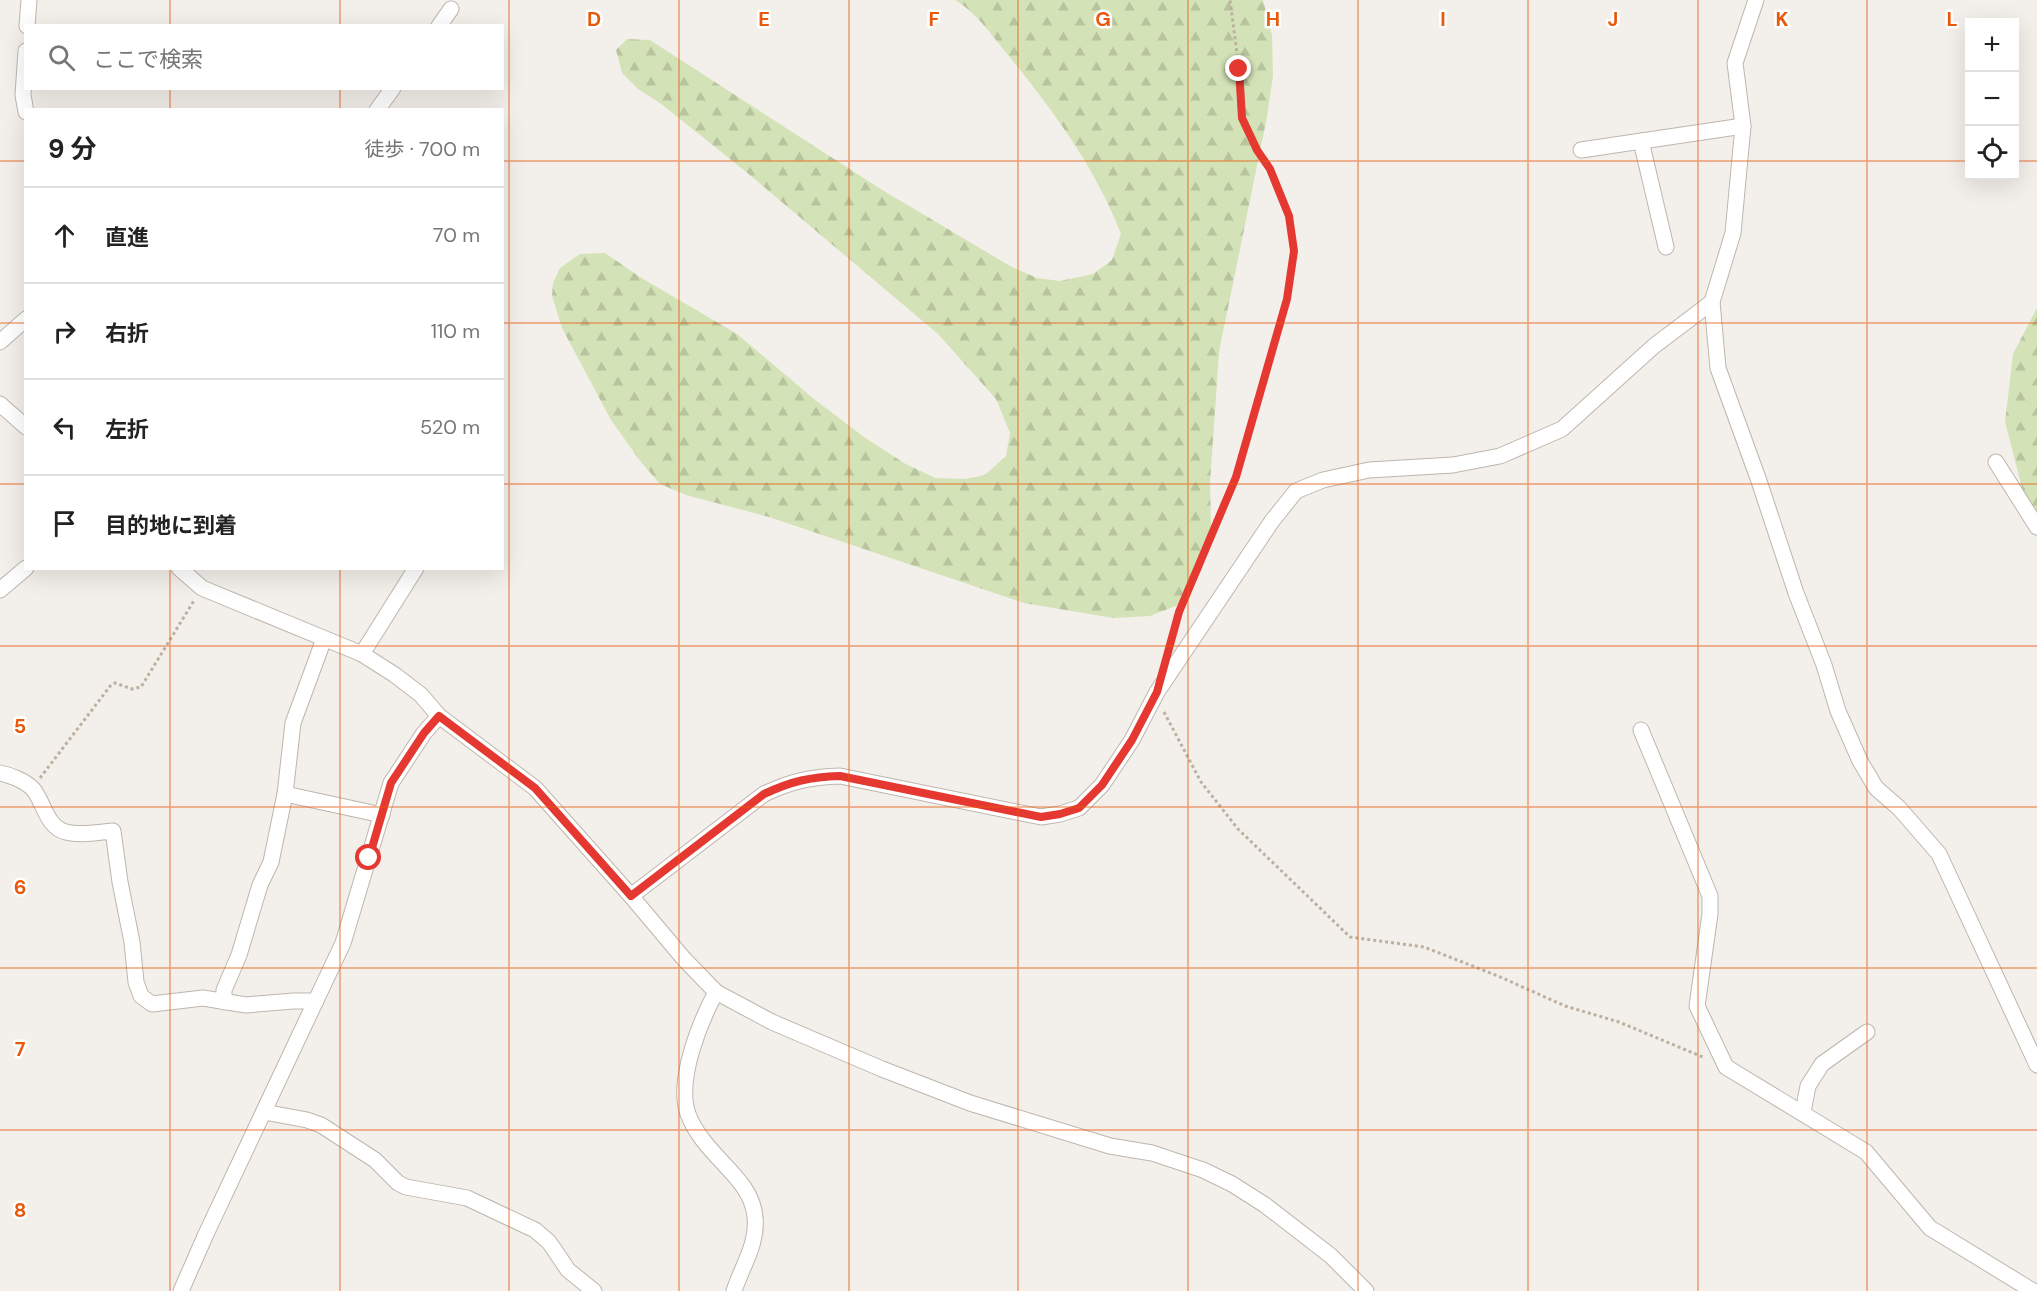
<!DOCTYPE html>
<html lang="ja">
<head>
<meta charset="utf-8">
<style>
  :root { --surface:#fff; --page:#f6f6f6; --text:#222; --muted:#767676; --line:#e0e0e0 }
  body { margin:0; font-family:"DM Sans","Noto Sans JP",sans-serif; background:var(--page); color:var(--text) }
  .controls { position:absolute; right:18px; top:18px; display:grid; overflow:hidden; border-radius:0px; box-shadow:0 6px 24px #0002 }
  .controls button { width:54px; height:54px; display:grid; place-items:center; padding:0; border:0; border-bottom:2px solid var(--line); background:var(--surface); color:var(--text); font:30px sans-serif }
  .stop { position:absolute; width:18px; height:18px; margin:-14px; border:4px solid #e43830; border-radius:50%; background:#fff }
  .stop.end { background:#e43830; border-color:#fff; box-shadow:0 2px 6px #0008 }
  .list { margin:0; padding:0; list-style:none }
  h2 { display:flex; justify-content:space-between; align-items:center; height:78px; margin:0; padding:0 24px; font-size:26px }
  h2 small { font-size:20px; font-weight:400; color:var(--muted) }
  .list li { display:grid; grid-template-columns:39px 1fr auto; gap:18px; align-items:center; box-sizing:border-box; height:96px; padding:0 24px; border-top:2px solid var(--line) }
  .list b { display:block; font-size:22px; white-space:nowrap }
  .list em { font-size:20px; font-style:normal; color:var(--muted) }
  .icon { flex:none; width:33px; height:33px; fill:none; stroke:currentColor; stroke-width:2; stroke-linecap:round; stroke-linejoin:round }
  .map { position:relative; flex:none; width:2037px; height:1291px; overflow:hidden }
  .search { position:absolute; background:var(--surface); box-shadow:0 6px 24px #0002; left:24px; top:24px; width:480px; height:66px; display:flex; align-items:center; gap:15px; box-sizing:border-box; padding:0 21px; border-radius:0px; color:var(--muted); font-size:22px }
  .panel { position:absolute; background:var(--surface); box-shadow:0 6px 24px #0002; left:24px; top:108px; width:480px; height:462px; border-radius:0px }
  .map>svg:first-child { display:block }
</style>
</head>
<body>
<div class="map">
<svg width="2037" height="1291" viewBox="0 0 2037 1291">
  <defs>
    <pattern id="forest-firs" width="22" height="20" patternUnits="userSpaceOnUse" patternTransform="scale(1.5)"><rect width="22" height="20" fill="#d4e3b7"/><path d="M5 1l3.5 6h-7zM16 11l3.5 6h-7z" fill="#b7c49e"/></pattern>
  </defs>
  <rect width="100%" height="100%" fill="#f3efea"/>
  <!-- forest -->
  <g fill="url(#forest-firs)">
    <path d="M 955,0 L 1263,0 L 1272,35 L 1273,76 L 1267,117 L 1219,352 L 1210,483 L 1211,528 L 1202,569 L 1178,605 L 1150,616 L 1113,618 L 1024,603 L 769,517 L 686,495 L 660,484 L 641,462 L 611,420 L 562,328 L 552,296 L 553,283 L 560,268 L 580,254 L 605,253 L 640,277 L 737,334 L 814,399 L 864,437 L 904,463 L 935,478 L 965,479 L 985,475 L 1006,456 L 1010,433 L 996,399 L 938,334 L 745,171 L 660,103 L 638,89 L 622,73 L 616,50 L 627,39 L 650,40 L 879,188 L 1010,266 L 1037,278 L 1060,281 L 1093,274 L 1112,260 L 1121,234 C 1096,168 1053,111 1009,56 C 993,37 977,13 955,0 Z"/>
    <polygon points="2037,308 2037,538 2026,503 2005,422 2013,354"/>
  </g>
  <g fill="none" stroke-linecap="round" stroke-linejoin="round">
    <defs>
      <g id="street">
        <polyline points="1756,0 1735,63 1743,126 1733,233 1712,302 1718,368 1759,481 1796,593 1824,665 1838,711 1860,761 1876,788 1899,808 1939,854 2037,1065"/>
        <polyline points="27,26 29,0"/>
        <polyline points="439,26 451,9"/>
        <polyline points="26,51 23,95 26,112"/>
        <polyline points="377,110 393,88"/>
        <polyline points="1641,141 1666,247"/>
        <polyline points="1581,150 1743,126"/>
        <polyline points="0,342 26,319"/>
        <polyline points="0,404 26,427"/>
        <polyline points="1996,462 2037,527"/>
        <polyline points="179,568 202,588 362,654 395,675 421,695 439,716 535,788 631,896 684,959 716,992 772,1022 882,1069 970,1103 1110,1146 1152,1153 1203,1170 1232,1184 1265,1205 1331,1256 1366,1291"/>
        <polyline points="0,590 26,568"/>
        <polyline points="362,654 416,568"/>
        <polyline points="1641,730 1710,896 1710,914 1697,1006 1726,1067 1866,1152 1930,1228 2033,1291"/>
        <path d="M 0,773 C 11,775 25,781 33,789 C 44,802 46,827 66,832 C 80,836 99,832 113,831 L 120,882 L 132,942 L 136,982 L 141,996 L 152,1004 L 203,998 L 246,1005 L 293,1001 L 316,1001"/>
        <polyline points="285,794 382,815"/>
        <path d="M 631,896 L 764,794 C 792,781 810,777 840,776 L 1041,817 L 1060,814 L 1079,808 L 1102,785 L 1132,740 L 1157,692 L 1272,521 L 1296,491 L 1323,480 L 1369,470 L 1453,465 L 1500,456 L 1562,429 L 1654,346 L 1712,302"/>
        <path d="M 716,992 C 700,1022 676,1080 688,1114 C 695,1133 709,1148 723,1163 C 738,1179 753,1194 755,1217 C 758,1244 742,1266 734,1291"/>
        <polyline points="224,1002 224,990 239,955 260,885 271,862 285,794 293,723 324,639"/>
        <polyline points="264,1112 307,1120 321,1125 375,1160 398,1183 406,1187 467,1198 535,1230 549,1242 568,1270 594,1291"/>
        <polyline points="1803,1112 1808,1086 1822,1064 1867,1032"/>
        <polyline points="181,1291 206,1234 343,943 391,783 424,733 439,716"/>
      </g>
    </defs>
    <!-- street casing -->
    <use href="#street" stroke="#beb6ad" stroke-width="17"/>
    <!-- path -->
    <g stroke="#beb0a0" stroke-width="3" stroke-dasharray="3 3" stroke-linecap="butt">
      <polyline points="1171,643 1179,612 1236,477 1287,299 1294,251 1289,216 1271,169 1257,150 1242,118 1239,69 1230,0"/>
      <polyline points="1164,712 1201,782 1238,829 1350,937 1424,947 1498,976 1565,1006 1619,1022 1705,1058"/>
      <polyline points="40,778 111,685 115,683 132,689 141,687 195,599"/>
    </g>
    <!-- street -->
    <use href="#street" stroke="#fff" stroke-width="15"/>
  </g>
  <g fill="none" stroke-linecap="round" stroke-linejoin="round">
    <!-- route -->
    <path stroke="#e43830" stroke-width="8" d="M 369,858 L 391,783 L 424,733 L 439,716 L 535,788 L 631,896 L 764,794 C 792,781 810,777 840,776 L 1041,817 L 1060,814 L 1079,808 L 1102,785 L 1132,740 L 1157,692 L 1179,612 L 1236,477 L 1287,299 L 1294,251 L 1289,216 L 1270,169 L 1257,150 L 1242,118 L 1239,69"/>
  </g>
  <!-- grid -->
  <path fill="none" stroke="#e8590c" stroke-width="1.5" stroke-opacity="0.55" d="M 170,0 L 170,26M 340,0 L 340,26M 509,0 L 509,1291M 679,0 L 679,1291M 849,0 L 849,1291M 1018,0 L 1018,1291M 1188,0 L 1188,1291M 1358,0 L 1358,1291M 1528,0 L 1528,1291M 1698,0 L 1698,1291M 1867,0 L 1867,1291M 170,88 L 170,110M 340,88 L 340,110M 0,161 L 26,161M 502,161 L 1970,161M 2014,161 L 2037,161M 0,323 L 26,323M 502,323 L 2037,323M 0,484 L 26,484M 502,484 L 2037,484M 170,568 L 170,1291M 340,568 L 340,1291M 0,646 L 2037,646M 0,807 L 2037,807M 0,968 L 2037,968M 0,1130 L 2037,1130"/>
  <g font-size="20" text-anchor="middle" font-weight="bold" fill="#e8590c" stroke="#fff" stroke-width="5" stroke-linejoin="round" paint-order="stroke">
    <text x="594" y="26">D</text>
    <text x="764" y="26">E</text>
    <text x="934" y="26">F</text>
    <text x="1103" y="26">G</text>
    <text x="1273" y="26">H</text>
    <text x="1443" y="26">I</text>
    <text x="1613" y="26">J</text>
    <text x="1782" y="26">K</text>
    <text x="1952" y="26">L</text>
    <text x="20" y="733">5</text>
    <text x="20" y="894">6</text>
    <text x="20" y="1056">7</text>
    <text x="20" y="1217">8</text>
  </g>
</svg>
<div class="controls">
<button>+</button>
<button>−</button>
<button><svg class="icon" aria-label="locate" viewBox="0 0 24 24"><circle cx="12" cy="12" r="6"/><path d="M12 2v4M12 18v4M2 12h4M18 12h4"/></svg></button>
</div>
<div class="stop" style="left:369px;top:858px"></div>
<div class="stop end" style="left:1239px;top:69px"></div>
<div class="search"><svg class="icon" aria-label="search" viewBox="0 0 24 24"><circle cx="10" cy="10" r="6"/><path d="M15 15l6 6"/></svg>ここで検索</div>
<section class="panel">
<h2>9 分<small>徒歩 · 700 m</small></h2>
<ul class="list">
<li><svg class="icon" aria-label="ahead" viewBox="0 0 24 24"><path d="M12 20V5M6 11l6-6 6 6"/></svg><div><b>直進</b></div><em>70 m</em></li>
<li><svg class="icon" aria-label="right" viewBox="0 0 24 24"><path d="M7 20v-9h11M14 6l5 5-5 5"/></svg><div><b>右折</b></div><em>110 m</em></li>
<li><svg class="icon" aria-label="left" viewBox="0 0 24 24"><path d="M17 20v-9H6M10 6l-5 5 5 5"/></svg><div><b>左折</b></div><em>520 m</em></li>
<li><svg class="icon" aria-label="arrive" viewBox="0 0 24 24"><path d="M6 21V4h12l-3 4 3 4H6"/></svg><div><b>目的地に到着</b></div></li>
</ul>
</section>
</div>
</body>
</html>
